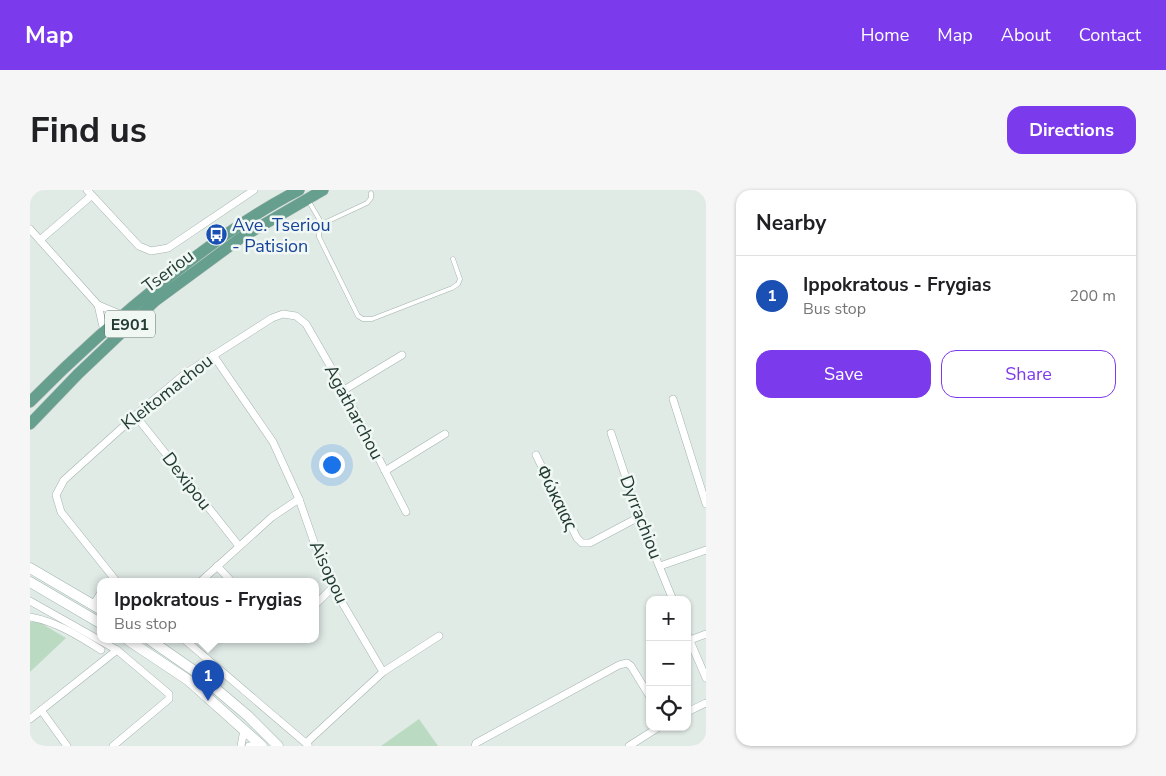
<!DOCTYPE html>
<html lang="en">
<head>
<meta charset="utf-8">
<style>
  :root { --surface:#fff; --page:#f6f6f6; --text:#202124; --muted:#757577; --line:#e0e0e0; --accent:#7c3aed }
  body { margin:0; font-family:"Nunito Sans",sans-serif; background:var(--page); color:var(--text) }
  .controls { position:absolute; right:15px; bottom:15px; display:grid; overflow:hidden; border-radius:10px; box-shadow:0 1px 4px #0004 }
  .controls button { width:45px; height:45px; display:grid; place-items:center; padding:0; border:0; border-bottom:1px solid var(--line); background:var(--surface); color:var(--text); font:25px sans-serif }
  .you { position:absolute; left:301px; top:274px; width:18px; height:18px; margin:-12px; border:4px solid #fff; border-radius:50%; background:#1a73e8; box-shadow:0 0 0 8px #1a73e833 }
  .badge { display:grid; place-items:center; width:32px; height:32px; border-radius:50%; background:var(--accent); color:#fff; font-size:16px; font-weight:700 }
  .pin { position:absolute; translate:-50% -41px; filter:drop-shadow(0 1px 2px #0008) }
  .pin::after { content:''; position:absolute; top:26px; width:18px; height:15px; background:inherit; clip-path:polygon(0 0,100% 0,50% 100%) }
  .popup { position:absolute; left:67px; top:388px; width:222px; height:65px; box-sizing:border-box; display:grid; place-content:center; border-radius:10px; background:var(--surface); filter:drop-shadow(0 1px 4px #0005); font-size:16px; white-space:nowrap; color:var(--muted) }
  .popup b { font-size:19px; color:var(--text) }
  .popup::after { content:''; position:absolute; left:50%; top:100%; margin-left:-10px; border:10px solid transparent; border-top-color:var(--surface) }
  .list { margin:0; padding:0; list-style:none }
  h2 { display:flex; justify-content:space-between; align-items:center; height:65px; margin:0; padding:0 20px; font-size:21px }
  h2 small { font-size:16px; font-weight:400; color:var(--muted) }
  .list li { display:grid; grid-template-columns:32px 1fr auto; gap:15px; align-items:center; box-sizing:border-box; height:80px; padding:0 20px; border-top:1px solid var(--line) }
  .list b { display:block; font-size:19px; white-space:nowrap }
  .list p { margin:0; font-size:16px; white-space:nowrap; color:var(--muted) }
  .list em { font-size:16px; font-style:normal; color:var(--muted) }
  .actions { display:flex; gap:10px; padding:15px 20px }
  .actions a { flex:1; padding:11px 0; border:1px solid var(--accent); border-radius:15px; text-align:center; font-size:18px; color:var(--accent) }
  .actions .main { background:var(--accent); color:#fff }
  .icon { flex:none; width:28px; height:28px; fill:none; stroke:currentColor; stroke-width:2; stroke-linecap:round; stroke-linejoin:round }
  .map { position:relative; flex:none; width:676px; height:556px; overflow:hidden; border-radius:15px }
  header { display:flex; align-items:center; gap:30px; box-sizing:border-box; height:70px; padding:0 25px; background:var(--accent); color:#fff }
  header strong { font-size:24px }
  nav { display:flex; gap:28px; margin-inline-start:auto; font-size:18px }
  .intro { display:flex; align-items:center; justify-content:space-between; box-sizing:border-box; height:120px; padding:0 30px }
  h1 { margin:0; font-size:35px }
  .button { padding:12px 22px; border-radius:15px; background:var(--accent); color:#fff; font-size:18px; font-weight:700 }
  main { display:flex; gap:30px; padding:0 30px }
  aside { flex:1; background:var(--surface); border-radius:15px; box-shadow:0 1px 4px #0004 }
  .map>svg:first-child { display:block }
</style>
</head>
<body>
<header>
<strong>Map</strong>
<nav><a>Home</a><a>Map</a><a>About</a><a>Contact</a></nav>
</header>
<div class="intro"><h1>Find us</h1><a class="button">Directions</a></div>
<main>
<div class="map">
<svg width="676" height="556" viewBox="0 0 676 556">
  <rect width="100%" height="100%" fill="#e1ebe6"/>
  <!-- green -->
  <g fill="#badbc2">
    <polygon points="0,432 9,432 36,448 0,482"/>
    <polygon points="389,529 408,556 351,556"/>
  </g>
  <g fill="none" stroke-linecap="round" stroke-linejoin="round">
    <defs>
      <g id="service">
        <polyline points="341,3 341,8 337,13 292,34 289,39 289,47 328,126 333,129 342,129 422,98 428,94 430,89 423,69"/>
        <polyline points="278,10 292,34"/>
      </g>
      <g id="minor">
        <polyline points="57,0 109,56 121,61 138,58 224,0"/>
        <polyline points="0,39 68,115 92,125"/>
        <polyline points="10,50 61,6"/>
        <polyline points="68,115 74,141"/>
        <polyline points="183,165 243,252 269,309 285,355 303,397 353,482 276,553"/>
        <polyline points="314,200 372,165"/>
        <polyline points="643,209 676,314"/>
        <polyline points="105,225 209,356"/>
        <polyline points="581,243 609,327 643,410"/>
        <polyline points="506,265 547,348 552,353 560,353 609,327"/>
        <polyline points="355,281 415,244"/>
        <polyline points="187,376 202,392"/>
        <polyline points="630,376 676,360"/>
        <polyline points="87,392 31,322 26,305 34,290 115,217 156,183 242,128 253,124 266,126 276,134 314,200 376,322"/>
        <polyline points="170,392 242,327 269,309"/>
        <polyline points="0,411 87,460 139,504 139,509 83,556"/>
        <polyline points="64,414 70,404"/>
        <polyline points="286,414 303,397"/>
        <path d="M 0,427 C 27,432 49,446 71,460"/>
        <polyline points="657,444 676,488"/>
        <polyline points="155,450 278,555"/>
        <polyline points="660,450 676,444"/>
        <polyline points="353,482 409,446"/>
        <polyline points="11,520 37,556"/>
        <polyline points="657,522 676,513"/>
        <polyline points="0,529 87,460"/>
        <polyline points="211,556 214,540"/>
        <polyline points="219,556 231,555"/>
        <polyline points="445,556 446,553 589,475 597,473 601,476 620,507"/>
        <polyline points="599,556 629,537"/>
      </g>
      <g id="secondary">
        <polyline points="0,378 70,419"/>
        <polyline points="0,392 70,433"/>
        <polyline points="98,450 158,490 232,556"/>
        <polyline points="120,450 166,482 218,526 248,556"/>
      </g>
      <g id="primary">
        <path d="M 0,212 C 44,167 90,126 139,87 C 180,55 222,24 269,0"/>
        <polyline points="0,234 48,184 125,111 212,47 293,0"/>
      </g>
    </defs>
    <!-- service casing -->
    <use href="#service" stroke="#a4b3ad" stroke-width="5"/>
    <!-- minor casing -->
    <use href="#minor" stroke="#a4b3ad" stroke-width="8"/>
    <!-- secondary casing -->
    <use href="#secondary" stroke="#a0b6ad" stroke-width="11"/>
    <!-- primary casing -->
    <use href="#primary" stroke="#c1c8c6" stroke-width="12"/>
    <!-- service -->
    <use href="#service" stroke="#fff" stroke-width="4"/>
    <!-- minor -->
    <use href="#minor" stroke="#fff" stroke-width="7"/>
    <!-- secondary -->
    <use href="#secondary" stroke="#fff" stroke-width="10"/>
    <!-- primary -->
    <use href="#primary" stroke="#679f8e" stroke-width="11"/>
  </g>
  <!-- icons -->
  <defs>
    <symbol id="bus-disc" viewBox="-11 -11 22 22"><circle r="9.5" fill="#1a4fb4" stroke="#f1f8f4"/><path d="M-5-6H5V4H4V6H2V4H-2V6H-4V4H-5ZM-3.5-4V0h7V-4ZM-3.5 1.2v1.5H-2V1.2ZM2 1.2v1.5H3.5V1.2Z" fill="#fff"/></symbol>
  </defs>
  <g fill-rule="evenodd">
    <use href="#bus-disc" x="174" y="32" width="25" height="25"/>
  </g>
  <g text-anchor="middle" stroke-width="5" stroke-linejoin="round" paint-order="stroke">
    <!-- shield labels -->
    <rect fill="#f1f8f4" stroke="#60746d" stroke-width="1" x="75" y="120.5" width="50" height="27" rx="4"/>
    <g font-size="16" font-weight="bold" fill="#223b33">
      <text x="100" y="140">E901</text>
    </g>
    <!-- transit labels -->
    <g font-size="18" fill="#164399" stroke="#f1f8f4" text-anchor="start">
      <text x="202" y="41">Ave. Tseriou<tspan x="202" dy="21">- Patision</tspan></text>
    </g>
    <!-- street labels -->
    <g font-size="18" fill="#223b33" stroke="#f1f8f4">
      <text transform="translate(138 81) rotate(-37)" y="6">Tseriou</text>
      <text transform="translate(137 202) rotate(-38)" y="6">Kleitomachou</text>
      <text transform="translate(324 222) rotate(62)" y="6">Agatharchou</text>
      <text transform="translate(157 291) rotate(52)" y="6">Dexipou</text>
      <text transform="translate(527 308) rotate(64)" y="6">Φώκαιας</text>
      <text transform="translate(611 327) rotate(69)" y="6">Dyrrachiou</text>
      <text transform="translate(299 382) rotate(65)" y="6">Aisopou</text>
    </g>
  </g>
</svg>
<div class="controls">
<button>+</button>
<button>−</button>
<button><svg class="icon" aria-label="locate" viewBox="0 0 24 24"><circle cx="12" cy="12" r="6"/><path d="M12 2v4M12 18v4M2 12h4M18 12h4"/></svg></button>
</div>
<div class="you"></div>
<div class="pin badge" style="left:178px;top:511px;background:#1a4fb4">1</div>
<div class="popup"><b>Ippokratous - Frygias</b>Bus stop</div>
</div>
<aside>
<h2>Nearby<small></small></h2>
<ul class="list">
<li><span class="badge" style="background:#1a4fb4">1</span><div><b>Ippokratous - Frygias</b><p>Bus stop</p></div><em>200 m</em></li>
</ul>
<div class="actions"><a class="main">Save</a><a>Share</a></div>
</aside>
</main>
</body>
</html>
